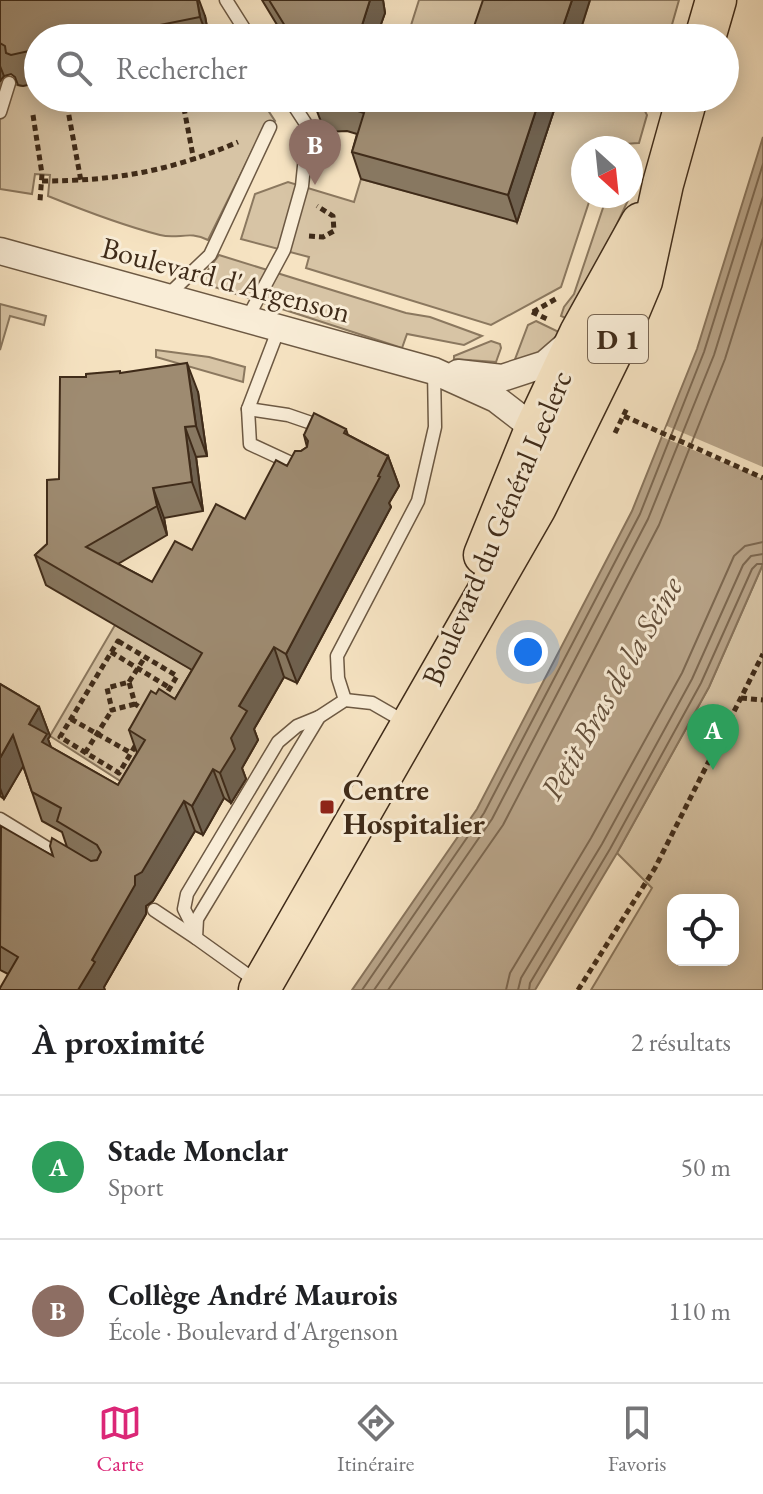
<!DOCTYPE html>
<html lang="fr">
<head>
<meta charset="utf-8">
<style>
  :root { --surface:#fff; --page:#f6f6f6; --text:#202124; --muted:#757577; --line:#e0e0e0; --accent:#db2777 }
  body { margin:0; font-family:"EB Garamond",serif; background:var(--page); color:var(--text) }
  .controls { position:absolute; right:24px; bottom:24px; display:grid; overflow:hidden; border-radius:16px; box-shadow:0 4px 20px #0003 }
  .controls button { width:72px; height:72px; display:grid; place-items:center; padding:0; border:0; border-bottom:2px solid var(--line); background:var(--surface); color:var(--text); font:40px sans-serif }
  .compass { position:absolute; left:571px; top:136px; width:72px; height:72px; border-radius:50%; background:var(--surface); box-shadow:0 4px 20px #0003; rotate:153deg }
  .you { position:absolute; left:528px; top:652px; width:28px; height:28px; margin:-20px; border:6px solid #fff; border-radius:50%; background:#1a73e8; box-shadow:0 0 0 12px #1a73e833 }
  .badge { display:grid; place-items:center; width:52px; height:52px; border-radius:50%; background:var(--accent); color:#fff; font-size:26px; font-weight:700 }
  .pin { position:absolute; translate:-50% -66px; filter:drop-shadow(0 2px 4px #0008) }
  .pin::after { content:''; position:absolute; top:42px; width:28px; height:24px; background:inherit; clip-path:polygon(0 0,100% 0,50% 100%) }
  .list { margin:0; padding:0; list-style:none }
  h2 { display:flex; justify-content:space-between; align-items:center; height:104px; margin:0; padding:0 32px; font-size:34px }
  h2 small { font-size:26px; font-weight:400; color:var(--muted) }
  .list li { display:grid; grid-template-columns:52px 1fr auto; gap:24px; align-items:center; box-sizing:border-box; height:144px; padding:0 32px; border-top:2px solid var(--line) }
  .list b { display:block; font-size:30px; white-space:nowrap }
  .list p { margin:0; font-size:26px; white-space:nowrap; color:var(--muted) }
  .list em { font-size:26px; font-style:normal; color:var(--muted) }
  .icon { flex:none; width:44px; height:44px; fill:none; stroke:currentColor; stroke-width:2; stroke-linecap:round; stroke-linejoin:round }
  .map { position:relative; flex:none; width:763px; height:990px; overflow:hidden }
  .search { position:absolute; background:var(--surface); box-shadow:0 4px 20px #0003; left:24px; right:24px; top:24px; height:88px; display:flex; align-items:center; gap:20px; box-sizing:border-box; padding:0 28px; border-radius:44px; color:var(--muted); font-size:30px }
  .sheet { height:392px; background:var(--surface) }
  nav { display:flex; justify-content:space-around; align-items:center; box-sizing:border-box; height:112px; border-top:2px solid var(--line); background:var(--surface); font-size:22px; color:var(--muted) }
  nav a { display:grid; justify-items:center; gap:4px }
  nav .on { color:var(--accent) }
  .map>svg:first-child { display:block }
</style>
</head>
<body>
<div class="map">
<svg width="763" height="990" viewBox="0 0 763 990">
  <rect width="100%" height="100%" fill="#f6e3c2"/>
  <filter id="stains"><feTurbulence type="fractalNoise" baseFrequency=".0025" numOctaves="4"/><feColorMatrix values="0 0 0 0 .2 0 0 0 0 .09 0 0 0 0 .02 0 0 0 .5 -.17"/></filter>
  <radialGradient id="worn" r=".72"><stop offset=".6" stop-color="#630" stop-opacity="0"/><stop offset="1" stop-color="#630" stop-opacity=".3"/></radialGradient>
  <!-- green -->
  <g fill="#d7c4a5" stroke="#8b785f" stroke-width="2" fill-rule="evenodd">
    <polygon points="419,0 501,0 489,38 407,38"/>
    <polygon points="590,0 679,0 671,28 656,38 578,38"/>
    <path d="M 0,81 L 21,86 L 38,83 L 38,98 L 260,98 L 275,121 L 264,127 L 208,240 C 189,230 178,240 160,235 C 121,225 85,211 48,196 L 50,175 L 35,174 L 32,194 L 0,189 Z"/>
    <path d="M 558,98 L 638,98 L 647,115 L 639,143 C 619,144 604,148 583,148 L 583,196 L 591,196 L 561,287 L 491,325 L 306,268 L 309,257 L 241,239 L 255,194 L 288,182 L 354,202 L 361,179 L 517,221 Z"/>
    <polygon points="607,196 630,196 572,321 561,316 564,307 574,294"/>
    <polygon points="219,255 406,313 430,317 482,336 464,345 407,334 402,348 199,282"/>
    <polygon points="0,304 46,316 44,325 10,316 0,350"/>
    <polygon points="536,321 561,333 540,357 514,362 528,325"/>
    <polygon points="491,341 500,344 501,348 496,362 454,359 454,356"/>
    <polygon points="156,350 209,357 245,367 243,382 156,357"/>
    <path d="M 763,564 L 763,990 L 591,990 L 652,888 L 617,853 L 709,687 ZM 673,900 L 733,900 L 733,960 L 673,960 Z"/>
    <polygon points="115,625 194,671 125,784 50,736"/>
  </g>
  <!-- water -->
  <polygon fill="#b8a489" stroke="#88745c" stroke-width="2" points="763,137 763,564 709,687 617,853 535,990 352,990 477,809 632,511 697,349"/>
  <!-- pier -->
  <polygon fill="#f6e3c2" points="667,426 763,467 763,479 662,437"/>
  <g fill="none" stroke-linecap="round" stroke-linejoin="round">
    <!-- shore -->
    <g stroke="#7c6851" stroke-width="2">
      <polyline points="362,990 484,813 640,514 704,352 763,164"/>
      <polyline points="374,990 492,819 648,519 714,355 763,197"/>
      <polyline points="388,990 503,825 659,525 725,359 763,238"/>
      <polyline points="506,990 510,973 591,838 682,673 734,556 745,546 763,542"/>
      <polyline points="518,990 521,978 602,844 692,679 743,565 751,556 763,554"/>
      <polyline points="529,990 530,983 610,849 701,683 752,569 757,564 763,564"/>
    </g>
    <defs>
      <g id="service">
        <polyline points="226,0 250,38"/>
        <polyline points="0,112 9,83"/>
        <polyline points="167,296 210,255 270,127"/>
        <polyline points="247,319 284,250 302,186 308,127 289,98"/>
        <polyline points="279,328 248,409 250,444 304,469"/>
        <polyline points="248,409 288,415 323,427"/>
        <polyline points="345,700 338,678 337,656 418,501 435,427 434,371"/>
        <polyline points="0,819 62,857"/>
        <polyline points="154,910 196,938"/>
        <polyline points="194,929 184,909 187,894 278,742 297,726 319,717"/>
        <polyline points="256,981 196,938 197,919 319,717 345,700 372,703 405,722"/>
      </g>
      <g id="minor">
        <polyline points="0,251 434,371 496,399 535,429"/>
        <polyline points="458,373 502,378 545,364 568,344"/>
      </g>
      <g id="primary">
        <polyline points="705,38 716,0"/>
        <polyline points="484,555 535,429 580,333 641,223"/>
        <polyline points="259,990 536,507 614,348 642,281 663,184 687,98"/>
      </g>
    </defs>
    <!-- service casing -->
    <use href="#service" stroke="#6d5943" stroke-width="15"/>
    <!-- minor casing -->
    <use href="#minor" stroke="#6d5943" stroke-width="29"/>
    <!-- primary casing -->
    <use href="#primary" stroke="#3f2b19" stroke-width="43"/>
    <!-- path -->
    <g stroke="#3f2b19" stroke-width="5" stroke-dasharray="6 4" stroke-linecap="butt">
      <polyline points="182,98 194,161"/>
      <polyline points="67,105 81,181"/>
      <polyline points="33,115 42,174 40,201"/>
      <path d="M 42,181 C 115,181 171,171 238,142"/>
      <polyline points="309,236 323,237 334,231 333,216 317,206"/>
      <polyline points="532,312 549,320"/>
      <polyline points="533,312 559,297"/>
      <polyline points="624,416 763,478"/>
      <polyline points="615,433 628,406"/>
      <polygon points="118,641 177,676 119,773 60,737"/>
      <polyline points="111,652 170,688"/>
      <polyline points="129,682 145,657"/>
      <polyline points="741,698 763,700"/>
      <polyline points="135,704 112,710 107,688 129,682 135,704 144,710"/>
      <polyline points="71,719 131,753"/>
      <polyline points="85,753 112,710"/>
      <polyline points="578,990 655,868 763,654"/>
    </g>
    <!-- service -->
    <use href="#service" stroke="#f9edd7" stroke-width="12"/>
    <!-- minor -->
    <use href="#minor" stroke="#f9edd7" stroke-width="26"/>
    <!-- primary -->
    <use href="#primary" stroke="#f6e3c2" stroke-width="40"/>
  </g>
  <!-- wall -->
  <g fill="#887861" stroke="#3f2b19" stroke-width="2">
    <polygon points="0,0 205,16 209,38 38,38 38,83 23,86 18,85 15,77 11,74 4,76 0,81"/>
    <polygon points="262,0 383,0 385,13 376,38 285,38"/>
    <polygon points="314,98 448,104 450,98 558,98 517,222 361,179 352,152 357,134 347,131 325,132 315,106"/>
    <polygon points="121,373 198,392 207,456 196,457 203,511 164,518 167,535 118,564 152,582 192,550 245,519 287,466 301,451 307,447 304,435 346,429 348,435 388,456 399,486 389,503 391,507 297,683 284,677 254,729 258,740 242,768 246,779 231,803 224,798 203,835 195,831 153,901 146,906 146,914 104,987 8,974 0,970 0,827 53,856 67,847 62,832 42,821 23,766 4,799 0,796 0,684 39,707 50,736 48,739 51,747 118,785 137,753 129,730 156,694 175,699 192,670 46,585 35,555 47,544 59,479 86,377"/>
  </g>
  <!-- shaded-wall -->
  <g fill="#6f614f" stroke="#3f2b19" stroke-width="2">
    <polygon points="197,0 199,0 205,16 209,38 208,38 200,17"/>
    <polygon points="370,0 383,0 385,13 376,38 358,38"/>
    <polygon points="572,0 590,0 578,38 559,38"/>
    <polygon points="0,66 4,76 0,81"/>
    <polygon points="540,98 558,98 517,222 508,195"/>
    <polygon points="187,363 198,392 207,456 196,426"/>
    <polygon points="185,427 196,457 203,511 192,482"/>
    <polygon points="388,456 399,486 389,503 391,507 297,683 286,654"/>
    <polygon points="153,488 164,518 167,535 157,506"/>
    <polygon points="274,647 284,677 254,729 258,740 242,768 246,779 231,803 220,773 239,706"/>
    <polygon points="39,707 50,736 48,739 57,764 29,724"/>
    <polygon points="13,735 24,765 4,799 0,788 0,758"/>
    <polygon points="213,769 224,798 203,835 192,806"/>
    <polygon points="184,801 195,831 153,901 146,906 146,914 104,987 105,990 78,990 92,960 135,876"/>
  </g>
  <!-- building -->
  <g fill="#9e8b71" stroke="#3f2b19" stroke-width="2">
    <polygon points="0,0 197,0 200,17 95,38 38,38 38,49 11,55 6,53 5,46 0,43"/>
    <polygon points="269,0 370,0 358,38 299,38 290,34"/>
    <polygon points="483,0 572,0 559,38 470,38"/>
    <polygon points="314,98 424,98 448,104 450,98 540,98 508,195 352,152 364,113 337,104 315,106"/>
    <polygon points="187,363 196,426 185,427 192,482 153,488 157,506 86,547 152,582 175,541 192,550 216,504 245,519 276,460 287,466 295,451 301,451 307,447 308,441 304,435 314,413 346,429 344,433 388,456 378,476 380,477 286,654 274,647 239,706 247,711 231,738 235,749 220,773 213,769 192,806 184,801 142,872 135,876 135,885 92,960 95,962 78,990 0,990 0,988 18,957 0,946 1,826 53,856 50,846 52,838 91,861 97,860 101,852 97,845 57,821 61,808 32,792 13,735 0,758 0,684 39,707 29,724 47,734 42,742 118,785 145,740 129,730 151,691 156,694 159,689 175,699 202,653 35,555 47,544 47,480 59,479 60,377 86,377 86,374 120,371 120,373"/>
  </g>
  <!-- markers -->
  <rect fill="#8f2418" stroke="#f9edd7" stroke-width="3" x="319" y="799" width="16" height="16" rx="4"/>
  <g text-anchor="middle" stroke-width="6" stroke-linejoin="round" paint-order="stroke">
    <!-- shield labels -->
    <rect fill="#f9edd7" stroke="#776552" stroke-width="2" x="588" y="315" width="60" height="48" rx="6"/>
    <g font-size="28" font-weight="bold" fill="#3f2b19">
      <text x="618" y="349">D 1</text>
    </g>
    <!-- street labels -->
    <g font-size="30" fill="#3f2b19" stroke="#f9edd7">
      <text transform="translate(226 280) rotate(15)" y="10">Boulevard d'Argenson</text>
      <text transform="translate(497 528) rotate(-67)" y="10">Boulevard du Général Leclerc</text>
    </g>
    <!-- poi labels -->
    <g font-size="30" font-weight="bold" fill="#3f2b19" stroke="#f9edd7" text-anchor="start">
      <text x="343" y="800">Centre<tspan x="343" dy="34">Hospitalier</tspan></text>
    </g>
    <!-- water labels -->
    <g font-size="32" font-style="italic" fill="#634f3b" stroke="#f9edd7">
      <text transform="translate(611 688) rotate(-60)" y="11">Petit Bras de la Seine</text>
    </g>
  </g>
  <rect width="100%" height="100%" filter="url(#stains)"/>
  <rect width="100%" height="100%" fill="url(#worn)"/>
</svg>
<div class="controls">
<button><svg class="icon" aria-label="locate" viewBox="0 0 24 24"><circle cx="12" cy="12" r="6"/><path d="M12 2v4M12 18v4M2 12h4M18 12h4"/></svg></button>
</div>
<svg class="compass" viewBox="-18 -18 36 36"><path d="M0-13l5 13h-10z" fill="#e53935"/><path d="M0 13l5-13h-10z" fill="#757577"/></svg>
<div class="you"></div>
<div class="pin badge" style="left:713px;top:770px;background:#2e9e5b">A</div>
<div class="pin badge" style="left:315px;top:185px;background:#8d6e63">B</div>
<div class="search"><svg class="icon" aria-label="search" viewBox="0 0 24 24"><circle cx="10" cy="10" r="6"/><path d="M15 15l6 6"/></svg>Rechercher</div>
</div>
<section class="sheet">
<h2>À proximité<small>2 résultats</small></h2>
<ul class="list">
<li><span class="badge" style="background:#2e9e5b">A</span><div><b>Stade Monclar</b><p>Sport</p></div><em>50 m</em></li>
<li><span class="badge" style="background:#8d6e63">B</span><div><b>Collège André Maurois</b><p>École · Boulevard d'Argenson</p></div><em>110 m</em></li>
</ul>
</section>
<nav>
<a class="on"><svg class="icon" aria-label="map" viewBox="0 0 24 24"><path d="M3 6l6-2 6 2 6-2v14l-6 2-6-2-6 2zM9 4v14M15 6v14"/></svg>Carte</a>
<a><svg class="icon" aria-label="directions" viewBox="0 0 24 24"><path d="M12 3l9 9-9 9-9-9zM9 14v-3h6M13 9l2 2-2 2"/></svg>Itinéraire</a>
<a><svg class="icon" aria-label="saved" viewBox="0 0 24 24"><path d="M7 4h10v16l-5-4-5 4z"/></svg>Favoris</a>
</nav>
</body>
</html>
